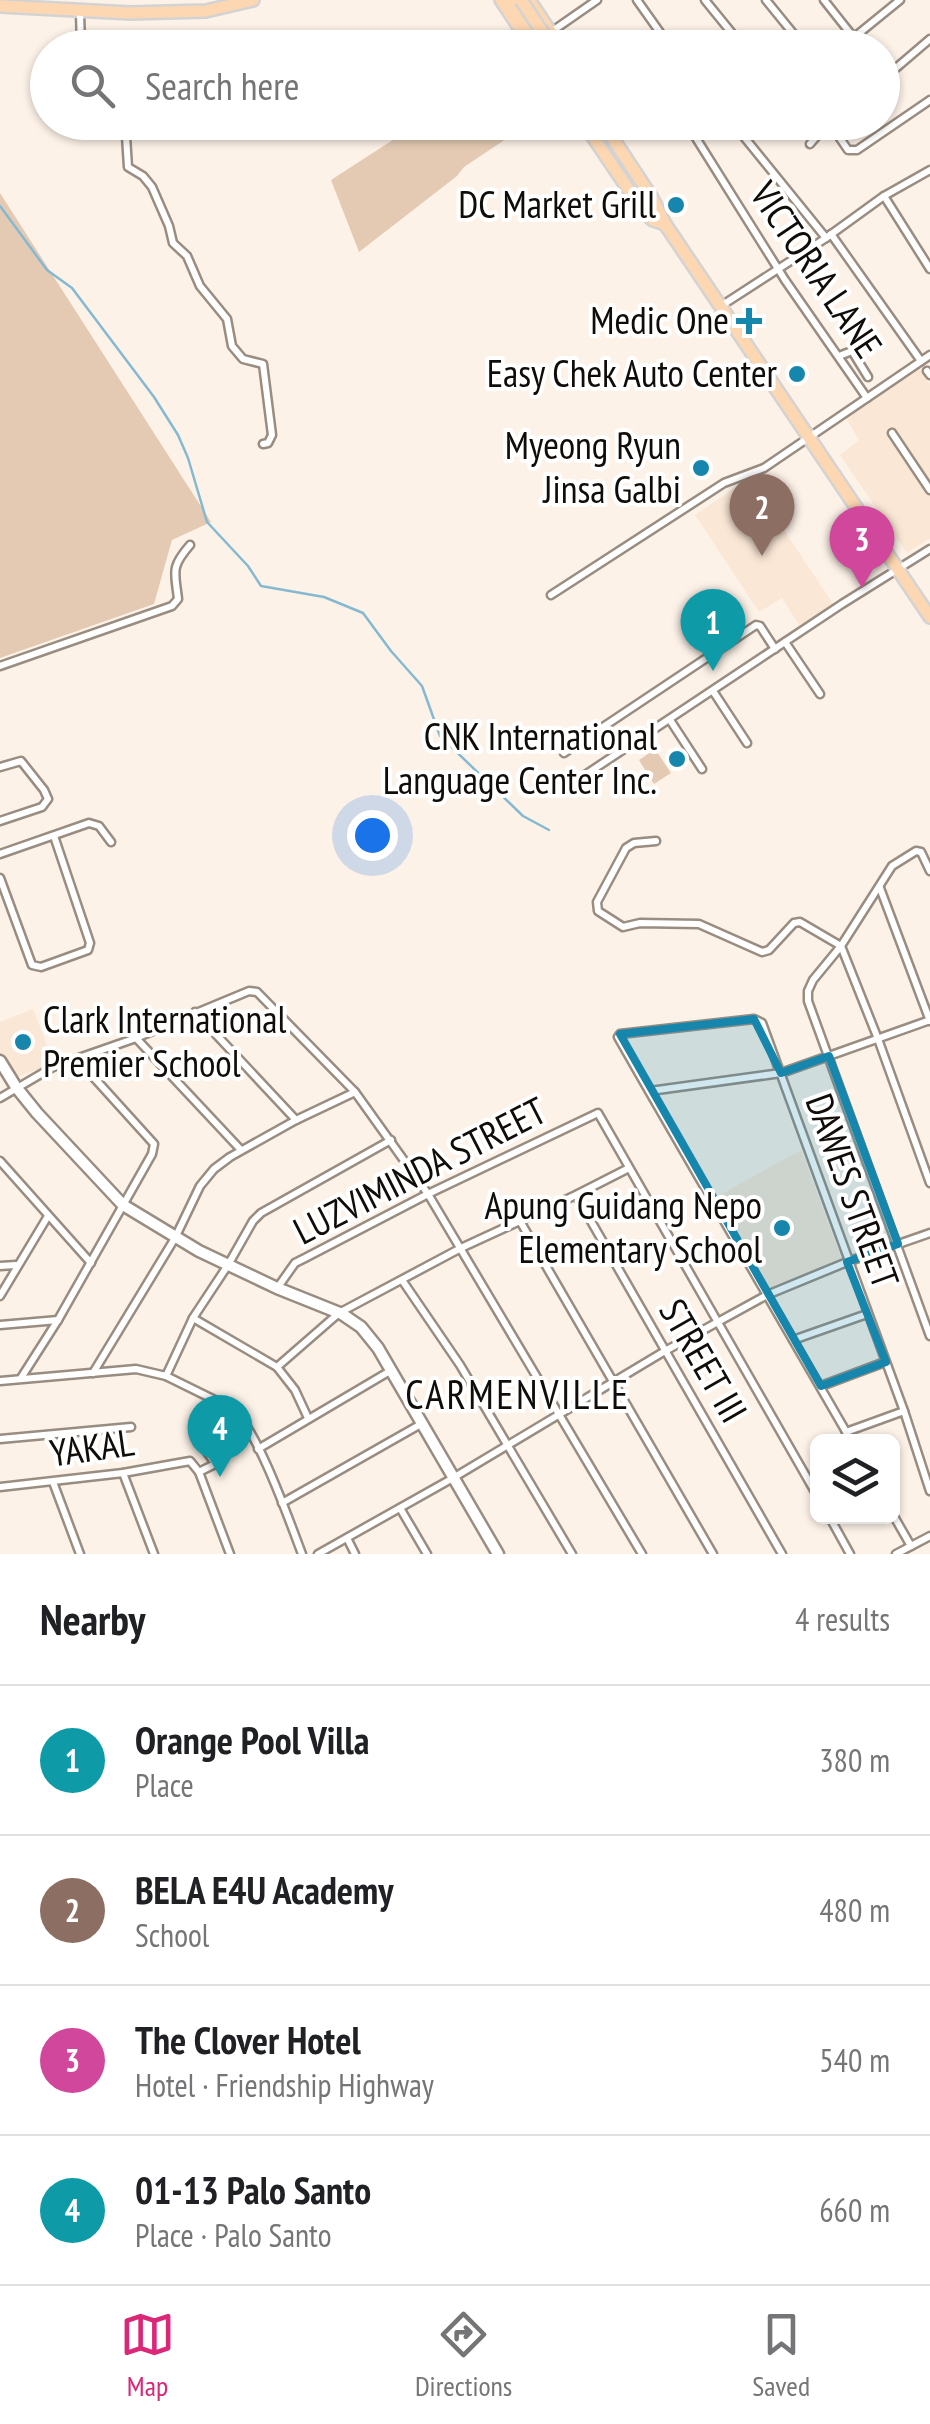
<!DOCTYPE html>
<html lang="en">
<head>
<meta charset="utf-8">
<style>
  :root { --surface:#fff; --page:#f6f6f6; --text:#202124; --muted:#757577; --line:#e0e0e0; --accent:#db2777 }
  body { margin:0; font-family:"PT Sans Narrow",sans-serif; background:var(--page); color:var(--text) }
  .controls { position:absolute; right:30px; bottom:30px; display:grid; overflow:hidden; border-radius:15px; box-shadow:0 2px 8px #0004 }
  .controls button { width:90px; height:90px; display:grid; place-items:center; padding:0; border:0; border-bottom:2px solid var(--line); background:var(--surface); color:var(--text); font:50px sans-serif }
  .you { position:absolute; left:372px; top:835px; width:35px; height:35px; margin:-25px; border:8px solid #fff; border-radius:50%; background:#1a73e8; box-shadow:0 0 0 15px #1a73e833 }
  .badge { display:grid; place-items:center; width:65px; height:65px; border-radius:50%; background:var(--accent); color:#fff; font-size:32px; font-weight:700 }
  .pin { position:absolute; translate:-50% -82px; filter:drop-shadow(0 2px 5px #0008) }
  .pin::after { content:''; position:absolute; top:52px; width:35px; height:30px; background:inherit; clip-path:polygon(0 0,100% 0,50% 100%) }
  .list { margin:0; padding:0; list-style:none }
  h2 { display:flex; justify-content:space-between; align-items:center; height:130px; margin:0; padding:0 40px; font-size:42px }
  h2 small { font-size:32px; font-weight:400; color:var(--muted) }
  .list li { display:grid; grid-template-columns:65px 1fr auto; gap:30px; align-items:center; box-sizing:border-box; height:150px; padding:0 40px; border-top:2px solid var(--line) }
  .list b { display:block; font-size:38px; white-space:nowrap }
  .list p { margin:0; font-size:32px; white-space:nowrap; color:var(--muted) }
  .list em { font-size:32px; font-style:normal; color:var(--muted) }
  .icon { flex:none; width:55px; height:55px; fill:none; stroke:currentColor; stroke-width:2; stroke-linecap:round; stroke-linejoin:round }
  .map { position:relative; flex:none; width:930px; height:1554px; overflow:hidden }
  .search { position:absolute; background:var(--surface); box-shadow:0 2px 8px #0004; left:30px; right:30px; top:30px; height:110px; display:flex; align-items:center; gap:25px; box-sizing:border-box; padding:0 35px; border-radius:55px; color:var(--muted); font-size:38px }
  .sheet { height:730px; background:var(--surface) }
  nav { display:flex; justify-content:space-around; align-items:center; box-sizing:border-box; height:140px; border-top:2px solid var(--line); background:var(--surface); font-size:28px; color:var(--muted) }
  nav a { display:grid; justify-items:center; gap:5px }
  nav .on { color:var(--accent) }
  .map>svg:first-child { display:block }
</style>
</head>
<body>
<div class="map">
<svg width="930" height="1554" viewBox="0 0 930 1554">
  <rect width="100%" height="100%" fill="#fdf2e8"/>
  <!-- built -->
  <g fill="#fbe7d5">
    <polygon points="920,369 930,385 930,538 907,553 840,455 859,440 846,418"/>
    <polygon points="749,478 834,605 799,625 782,598 759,612 695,515"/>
    <polygon points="33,1009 54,1063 4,1082 0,1071 0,1022"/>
    <polygon points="801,1150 842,1260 768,1289 716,1197"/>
  </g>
  <!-- green -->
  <g fill="#e4cab3">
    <polygon points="419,123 530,123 464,167 457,176 359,252 331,180"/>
    <polygon points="0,193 211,522 172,540 154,604 0,658"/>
    <polygon points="655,749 671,773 654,784 639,760"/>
  </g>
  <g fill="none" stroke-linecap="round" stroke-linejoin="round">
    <!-- stream -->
    <polyline stroke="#85b9d1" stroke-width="2.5" points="0,206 47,270 72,288 154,397 178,435 188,458 207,522 248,566 261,586 324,597 363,613 391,651 422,686 440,736 523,816 549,830"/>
    <defs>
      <g id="street">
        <polyline points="637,0 671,48"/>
        <polyline points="705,0 744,48"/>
        <polyline points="766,0 805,48"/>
        <polyline points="824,0 862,48"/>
        <polyline points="80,12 81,48"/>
        <polyline points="551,32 597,0"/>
        <polyline points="642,48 661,35"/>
        <polyline points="841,48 900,0"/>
        <polyline points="882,80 930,39"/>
        <polyline points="120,122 126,136 128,167 143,176 152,187 169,226 173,243 187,256 200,286 227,319 232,346 243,359 263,364 272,435 268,443 263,444"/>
        <polyline points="686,122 785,280 867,398"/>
        <polyline points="732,122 826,238"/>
        <polyline points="810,144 829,122 848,150 857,150 930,100"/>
        <polyline points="884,196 930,269"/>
        <polyline points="831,234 921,361"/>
        <polyline points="721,306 826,238 884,196 930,170"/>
        <polyline points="839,356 852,351 868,377"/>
        <polyline points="927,371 930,375"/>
        <polyline points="892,433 930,490"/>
        <polyline points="551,595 724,483 764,468 930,355"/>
        <polyline points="785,642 820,694"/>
        <path d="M 0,666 L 172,606 L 178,599 C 175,572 170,568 190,545"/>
        <polyline points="713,691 747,743"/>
        <polyline points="670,720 702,769"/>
        <polyline points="564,753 756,625 760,626 775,649"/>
        <polyline points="0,767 21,761 44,790 48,799 42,807 0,821"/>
        <polyline points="585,775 842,604 930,549"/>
        <polyline points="656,841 634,843 626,848 597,902 598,911 623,927 640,923 699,924 762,952 769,950 794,923 800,922 841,946 878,1039 930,1183"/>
        <polyline points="0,854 89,823 99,826 111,842"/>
        <polyline points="930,871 921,852 916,851 892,866 841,946 813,980 808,991 808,1001 930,1336"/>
        <polyline points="0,878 32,965 41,967 88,950 90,943 54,836"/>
        <polyline points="880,888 930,1021"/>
        <polyline points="195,1012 296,1120"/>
        <polyline points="136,1038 241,1150"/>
        <polyline points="650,1091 781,1073 930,1020"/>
        <polyline points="0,1098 53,1067 136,1038 249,991 257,992 355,1092 428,1194 642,1554"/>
        <polyline points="0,1161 91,1263"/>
        <polyline points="576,1195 782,1554"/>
        <polyline points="520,1221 713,1554"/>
        <polyline points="0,1266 16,1265"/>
        <polyline points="402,1280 460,1365 572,1554"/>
        <polyline points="278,1287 295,1263 305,1258 428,1194 598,1113 818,1497"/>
        <polyline points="0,1296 48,1216"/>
        <polyline points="193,1318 277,1367 295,1390 308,1418"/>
        <polyline points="0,1325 58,1320"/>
        <polyline points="793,1340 867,1314"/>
        <polyline points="277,1367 339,1313 461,1248 576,1195 629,1168"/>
        <polyline points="93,1373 175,1238 200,1186 214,1169 230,1157 296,1120 355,1092"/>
        <polyline points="166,1376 193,1318 228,1265 253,1221 261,1213 391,1140"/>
        <polyline points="21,1378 58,1320 152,1154 154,1144 78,1060"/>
        <path d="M 0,1381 L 136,1369 L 166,1376 L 233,1409 C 258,1431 289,1520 302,1554"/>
        <polyline points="821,1386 885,1362"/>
        <polyline points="846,1432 904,1411"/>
        <polyline points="0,1439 131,1427"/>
        <polyline points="852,1442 642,1079 618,1037 620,1034 754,1019 762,1023 904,1411 930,1491"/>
        <polyline points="258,1449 390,1371"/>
        <polyline points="199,1472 213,1465 214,1462 207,1452"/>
        <polyline points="123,1473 154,1554"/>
        <polyline points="53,1482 80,1554"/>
        <polyline points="0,1487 123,1473 190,1461 199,1472 230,1554"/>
        <polyline points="282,1503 421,1424"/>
        <polyline points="400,1508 427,1554"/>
        <polyline points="892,1513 911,1546"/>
        <polyline points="829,1516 850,1554"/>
        <polyline points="347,1538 355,1554"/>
        <polyline points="318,1554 453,1478 665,1351 767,1295 847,1262 930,1233"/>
        <polyline points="896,1554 930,1536"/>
      </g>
      <polyline id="secondary" points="0,1061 16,1087 37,1113 123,1205 199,1251 277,1288 342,1314 361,1327 378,1348 498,1554"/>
      <g id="primary">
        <polyline points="501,0 533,48"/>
        <polyline points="512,0 543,48"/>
        <polyline points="529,0 561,48"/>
        <polyline points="0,6 130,13 206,11 253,0"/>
        <polyline points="583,122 643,211 653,220 665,224"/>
        <polyline points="602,122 652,198 665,224 930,617"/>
      </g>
    </defs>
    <!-- street casing -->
    <use href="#street" stroke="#998d81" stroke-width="11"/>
    <!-- secondary casing -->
    <use href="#secondary" stroke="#998d81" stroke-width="15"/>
    <!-- primary casing -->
    <use href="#primary" stroke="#d4d3d3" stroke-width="16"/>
    <!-- street -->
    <use href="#street" stroke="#fff" stroke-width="6"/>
    <!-- secondary -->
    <use href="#secondary" stroke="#fff" stroke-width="10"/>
    <!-- primary -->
    <use href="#primary" stroke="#fdd7b2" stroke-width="11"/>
    <defs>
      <polyline id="primary-bridge" points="521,0 553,48"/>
    </defs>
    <!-- primary-bridge casing -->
    <use href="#primary-bridge" stroke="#d4d3d3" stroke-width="16" stroke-linecap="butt"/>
    <!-- primary-bridge -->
    <use href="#primary-bridge" stroke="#fdd7b2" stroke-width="11"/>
  </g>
  <!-- marked area -->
  <path fill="#1786ad" fill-opacity="0.2" stroke="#1786ad" stroke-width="8" stroke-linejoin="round" d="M 754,1019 L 781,1073 L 829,1056 L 898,1244 L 847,1262 L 886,1362 L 821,1386 L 620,1034 Z"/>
  <!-- markers -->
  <g fill="#1786ad" stroke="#fff" stroke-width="4">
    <circle cx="676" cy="205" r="10"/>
    <path d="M744 306h10v10h10v10h-10v10h-10v-10h-10v-10h10z"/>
    <circle cx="797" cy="374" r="10"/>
    <circle cx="701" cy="468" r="10"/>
    <circle cx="677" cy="759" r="10"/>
    <circle cx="23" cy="1042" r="10"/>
    <circle cx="782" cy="1228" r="10"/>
  </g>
  <g text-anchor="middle" stroke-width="8" stroke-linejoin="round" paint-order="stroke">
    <!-- poi labels -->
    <g font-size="38" fill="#100c08" stroke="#fff" text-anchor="end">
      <text x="656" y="218">DC Market Grill</text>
      <text x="729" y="334">Medic One</text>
      <text x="777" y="387">Easy Chek Auto Center</text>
      <text x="681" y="459">Myeong Ryun<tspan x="681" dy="44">Jinsa Galbi</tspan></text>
      <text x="657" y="750">CNK International<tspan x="657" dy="44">Language Center Inc.</tspan></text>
      <text x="43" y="1033" text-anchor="start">Clark International<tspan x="43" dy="44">Premier School</tspan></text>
      <text x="762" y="1219">Apung Guidang Nepo<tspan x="762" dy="44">Elementary School</tspan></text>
    </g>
    <!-- street labels -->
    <g font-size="38" fill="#100c08" stroke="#fff">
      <text transform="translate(816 270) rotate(56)" y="13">VICTORIA LANE</text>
      <text transform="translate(420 1171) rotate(-27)" y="13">LUZVIMINDA STREET</text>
      <text transform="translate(852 1191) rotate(70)" y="13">DAWES STREET</text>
      <text transform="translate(703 1361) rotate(60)" y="13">STREET III</text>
      <text transform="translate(92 1448) rotate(-8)" y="13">YAKAL</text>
    </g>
    <!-- neighbourhood labels -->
    <g font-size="40" letter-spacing="2.5" fill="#100c08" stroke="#fff">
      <text x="518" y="1409">CARMENVILLE</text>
    </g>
  </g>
</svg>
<div class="controls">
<button><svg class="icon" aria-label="layers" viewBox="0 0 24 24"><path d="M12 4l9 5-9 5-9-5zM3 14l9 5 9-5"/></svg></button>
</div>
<div class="you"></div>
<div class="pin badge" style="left:713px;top:671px;background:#0f9aa8">1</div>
<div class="pin badge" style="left:762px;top:556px;background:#8d6e63">2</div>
<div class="pin badge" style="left:862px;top:588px;background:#d1479c">3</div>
<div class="pin badge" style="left:220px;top:1477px;background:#0f9aa8">4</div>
<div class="search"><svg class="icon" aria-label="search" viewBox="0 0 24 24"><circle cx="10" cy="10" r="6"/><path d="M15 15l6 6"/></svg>Search here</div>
</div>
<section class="sheet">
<h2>Nearby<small>4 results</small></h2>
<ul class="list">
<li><span class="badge" style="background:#0f9aa8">1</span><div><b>Orange Pool Villa</b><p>Place</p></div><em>380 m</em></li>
<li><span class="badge" style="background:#8d6e63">2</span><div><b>BELA E4U Academy</b><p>School</p></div><em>480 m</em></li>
<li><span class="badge" style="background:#d1479c">3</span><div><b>The Clover Hotel</b><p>Hotel · Friendship Highway</p></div><em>540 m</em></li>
<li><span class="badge" style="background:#0f9aa8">4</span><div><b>01-13 Palo Santo</b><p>Place · Palo Santo</p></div><em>660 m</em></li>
</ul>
</section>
<nav>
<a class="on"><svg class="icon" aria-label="map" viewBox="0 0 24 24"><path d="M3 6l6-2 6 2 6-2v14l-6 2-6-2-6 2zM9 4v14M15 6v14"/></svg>Map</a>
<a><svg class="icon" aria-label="directions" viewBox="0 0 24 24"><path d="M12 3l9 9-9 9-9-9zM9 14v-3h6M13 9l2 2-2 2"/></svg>Directions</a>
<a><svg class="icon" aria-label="saved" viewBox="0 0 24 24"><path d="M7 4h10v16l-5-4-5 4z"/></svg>Saved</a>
</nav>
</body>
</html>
